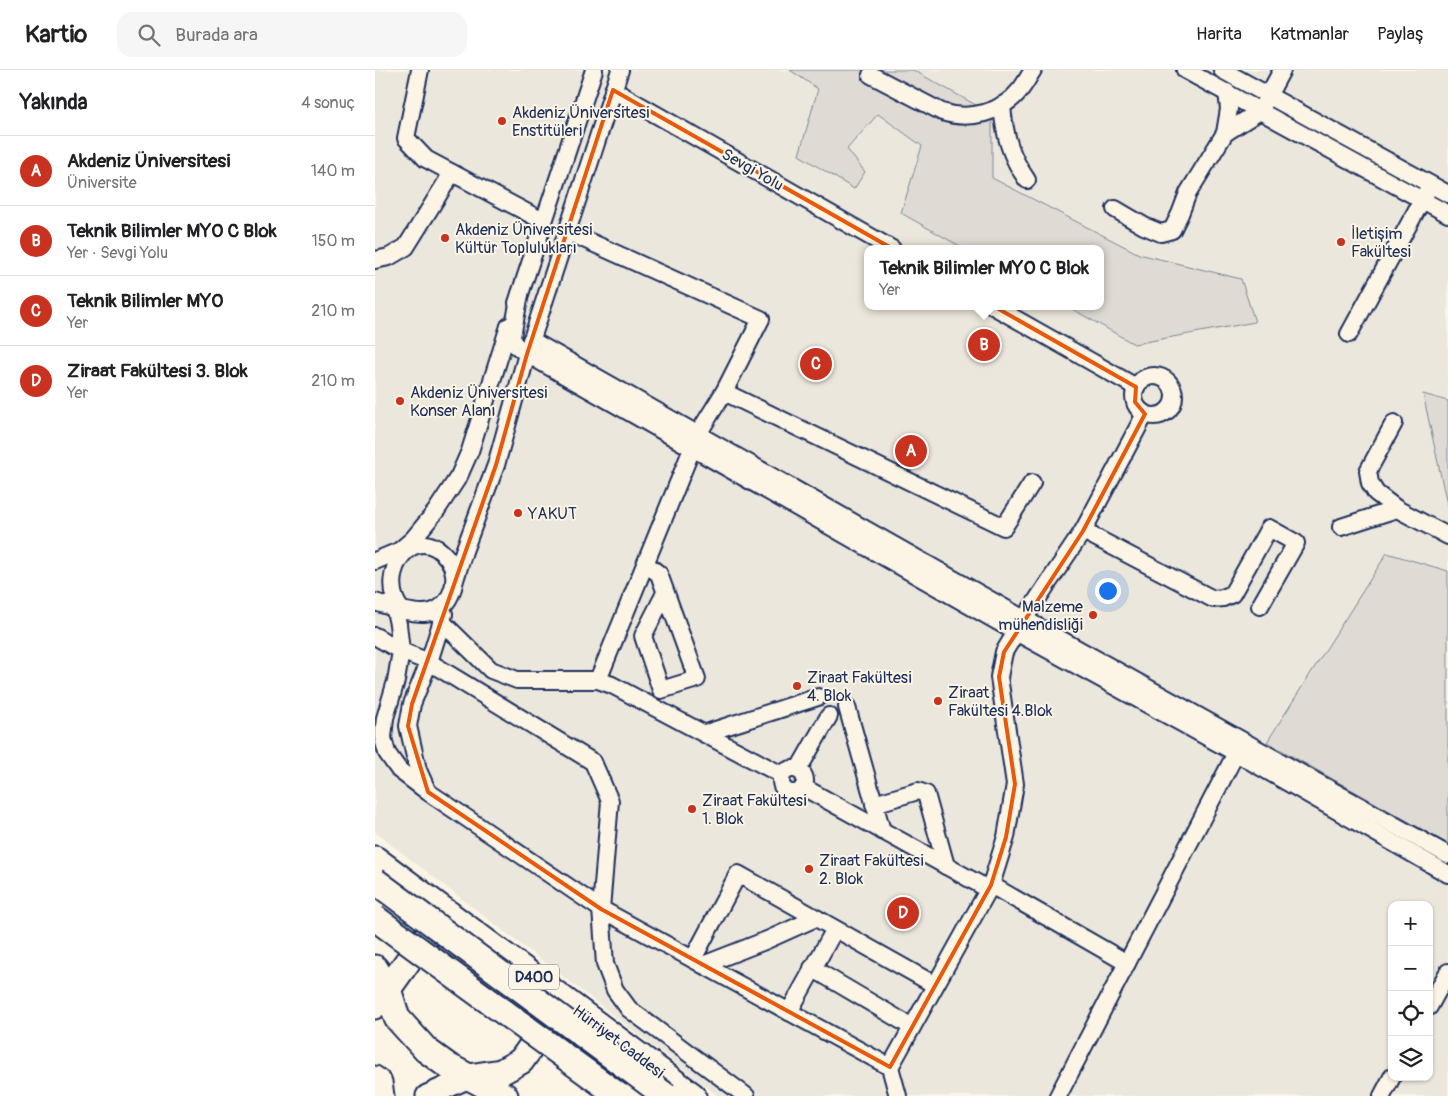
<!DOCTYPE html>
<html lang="tr">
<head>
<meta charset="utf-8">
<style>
  :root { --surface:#fff; --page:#f6f6f6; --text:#202124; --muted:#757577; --line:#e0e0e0; --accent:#c8321e }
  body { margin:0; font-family:Pangolin,sans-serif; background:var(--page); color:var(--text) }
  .controls { position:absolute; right:15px; bottom:15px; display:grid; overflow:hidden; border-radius:10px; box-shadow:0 1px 4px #0004 }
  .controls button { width:45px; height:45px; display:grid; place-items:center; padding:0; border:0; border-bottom:1px solid var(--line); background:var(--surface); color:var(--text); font:25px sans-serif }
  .you { position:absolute; left:732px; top:520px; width:18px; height:18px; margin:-12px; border:4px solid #fff; border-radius:50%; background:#1a73e8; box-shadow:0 0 0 8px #1a73e833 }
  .badge { display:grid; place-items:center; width:32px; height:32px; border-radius:50%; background:var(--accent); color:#fff; font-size:16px; font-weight:700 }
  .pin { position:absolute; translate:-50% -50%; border:2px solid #fff; box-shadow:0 1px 5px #0006 }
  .popup { position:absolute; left:489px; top:175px; width:240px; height:65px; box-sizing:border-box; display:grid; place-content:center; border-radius:10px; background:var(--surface); filter:drop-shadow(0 1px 4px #0005); font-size:16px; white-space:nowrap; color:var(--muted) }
  .popup b { font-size:19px; color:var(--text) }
  .popup::after { content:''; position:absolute; left:50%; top:100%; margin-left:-10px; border:10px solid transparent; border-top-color:var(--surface) }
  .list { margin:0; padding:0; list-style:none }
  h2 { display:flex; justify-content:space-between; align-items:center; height:65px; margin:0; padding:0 20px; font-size:21px }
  h2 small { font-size:16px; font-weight:400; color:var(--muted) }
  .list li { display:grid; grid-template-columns:32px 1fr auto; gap:15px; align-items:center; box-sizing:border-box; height:70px; padding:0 20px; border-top:1px solid var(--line) }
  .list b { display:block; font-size:19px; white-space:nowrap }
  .list p { margin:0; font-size:16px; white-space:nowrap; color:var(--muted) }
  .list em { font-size:16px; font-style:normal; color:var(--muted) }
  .icon { flex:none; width:28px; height:28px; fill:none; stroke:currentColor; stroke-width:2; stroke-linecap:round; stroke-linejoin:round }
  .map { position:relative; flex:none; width:1073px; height:1026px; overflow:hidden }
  header { display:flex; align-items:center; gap:30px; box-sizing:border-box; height:70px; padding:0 25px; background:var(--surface); border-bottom:1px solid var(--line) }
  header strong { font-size:24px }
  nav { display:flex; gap:28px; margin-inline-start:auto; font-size:18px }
  .search { width:350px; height:45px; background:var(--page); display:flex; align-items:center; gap:12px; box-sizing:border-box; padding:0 18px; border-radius:15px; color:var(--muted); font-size:19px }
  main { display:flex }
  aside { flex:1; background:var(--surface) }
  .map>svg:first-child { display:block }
</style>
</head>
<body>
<header>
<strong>Kartio</strong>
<div class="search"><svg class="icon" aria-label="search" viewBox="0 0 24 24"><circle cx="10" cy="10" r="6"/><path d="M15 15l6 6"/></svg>Burada ara</div>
<nav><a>Harita</a><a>Katmanlar</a><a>Paylaş</a></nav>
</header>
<main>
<aside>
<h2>Yakında<small>4 sonuç</small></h2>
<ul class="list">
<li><span class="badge">A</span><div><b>Akdeniz Üniversitesi</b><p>Üniversite</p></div><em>140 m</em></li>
<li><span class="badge">B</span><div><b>Teknik Bilimler MYO C Blok</b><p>Yer · Sevgi Yolu</p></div><em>150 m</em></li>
<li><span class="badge">C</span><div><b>Teknik Bilimler MYO</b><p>Yer</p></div><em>210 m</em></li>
<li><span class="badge">D</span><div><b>Ziraat Fakültesi 3. Blok</b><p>Yer</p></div><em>210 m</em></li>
</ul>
</aside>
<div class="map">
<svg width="1073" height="1026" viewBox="0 0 1073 1026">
  <rect width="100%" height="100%" fill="#fcf5e5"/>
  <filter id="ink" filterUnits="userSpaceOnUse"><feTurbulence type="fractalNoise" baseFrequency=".02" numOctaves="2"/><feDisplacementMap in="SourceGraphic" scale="10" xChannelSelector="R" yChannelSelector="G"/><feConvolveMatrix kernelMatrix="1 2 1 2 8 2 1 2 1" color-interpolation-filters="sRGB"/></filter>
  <g filter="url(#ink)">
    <!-- built -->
    <path fill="#ece7dc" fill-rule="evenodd" d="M 0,0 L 1073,0 L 1073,1026 L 343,1026 L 0,762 ZM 493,179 L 725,179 L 725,236 L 493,236 ZM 1017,835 L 1054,835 L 1054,1007 L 1017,1007 Z"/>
    <!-- green -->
    <g fill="#dfdbd4" stroke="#7d8599">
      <polygon points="415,0 538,0 617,44 617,108 764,184 866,209 880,252 759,274 692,236 725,236 725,179 590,179 526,143 547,76 503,44 472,79 490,102 479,119 424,85 443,19"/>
      <polygon points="1048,324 1073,331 1073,439"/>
      <polygon points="1012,483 1073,501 1073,774 892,672"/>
    </g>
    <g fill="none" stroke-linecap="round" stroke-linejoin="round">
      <defs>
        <g id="minor">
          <polyline points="45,0 31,68 51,89 168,151"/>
          <polyline points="810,0 1073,144"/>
          <polyline points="847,0 1073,124"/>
          <path d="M 496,5 L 567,42 C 594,51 627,43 645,20 C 650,14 654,6 658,0"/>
          <polyline points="238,20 517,179"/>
          <path d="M 627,35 C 629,63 635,86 652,110"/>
          <polyline points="850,63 885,41 907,0"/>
          <polyline points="740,139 769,156 786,163 797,160 805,144 813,123 850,63 854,39 852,22"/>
          <polyline points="191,161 386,249 349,322 323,364 223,610"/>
          <polyline points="0,190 14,187 31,177 77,103"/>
          <polyline points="145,224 137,266 138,273 152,284 641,562 861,683 1073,804"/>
          <polyline points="142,233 219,0"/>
          <polyline points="618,236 761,317"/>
          <polyline points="974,264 1052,121"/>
          <polyline points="156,270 649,549 1073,785"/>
          <circle cx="779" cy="326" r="20"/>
          <polyline points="349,322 629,457 657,413"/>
          <polyline points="1019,353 993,401 995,413 1001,423 1022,439 1073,466"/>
          <polyline points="966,457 1022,439"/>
          <polyline points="708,461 838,529 848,528 857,524 894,458 921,473 885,536"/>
          <polyline points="0,491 24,481 38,469 61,441 84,406 95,381 134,256"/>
          <polyline points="271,494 284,504 322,609 286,620 268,566 290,523"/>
          <polyline points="79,513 89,481 121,395 152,284 245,0"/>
          <path d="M 0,532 C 27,540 66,558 78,518 C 81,509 79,497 73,489 C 41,447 0,503 25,538"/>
          <polyline points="18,532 23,554 26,581 21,611 10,648 8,668 12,683 24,700 53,722 226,839 515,997"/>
          <polyline points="66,551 116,600 142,610 223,610 237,615 407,705"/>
          <polyline points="0,566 26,581 54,592 218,692 235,731 226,839 230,894 240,920 254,939 371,1026"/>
          <polyline points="472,637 507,761"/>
          <polyline points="331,663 443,627"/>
          <circle cx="418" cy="711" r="12"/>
          <polyline points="423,700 454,646"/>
          <polyline points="428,717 613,819"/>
          <polyline points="52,720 43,700 33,656 37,634 54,592 69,544"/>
          <polyline points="499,734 543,721 551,724 571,796"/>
          <polyline points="616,815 752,893"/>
          <polyline points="318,889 363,804 560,915"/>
          <polyline points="328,895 392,870 441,848"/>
          <polyline points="437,898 537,957"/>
          <polyline points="1054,937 1073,902"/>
          <polyline points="414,942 460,859"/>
          <polyline points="523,1026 515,997 616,815 631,767 640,714 624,607 629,582 649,549 708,461 770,344"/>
          <polyline points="683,1026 861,683"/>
          <polyline points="1007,1026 1017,1007"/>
        </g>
        <g id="major">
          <polyline points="0,938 13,919"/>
          <polyline points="0,1007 6,1012 8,1026"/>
          <polyline points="52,1026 94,1007"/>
        </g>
        <g id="highway">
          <polyline points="0,789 318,1026"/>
          <polyline points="74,844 48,870 13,919 22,948 51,980 73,996 94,1007 126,1002 146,991 168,960 177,932 172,920"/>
          <polyline points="0,898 13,919"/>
          <polyline points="94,1007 130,1026"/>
        </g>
      </defs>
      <!-- minor casing -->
      <use href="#minor" stroke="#1b2f5e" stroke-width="20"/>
      <!-- major casing -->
      <use href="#major" stroke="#1b2f5e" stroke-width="25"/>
      <!-- highway casing -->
      <use href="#highway" stroke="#1b2f5e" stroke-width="29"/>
      <!-- minor -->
      <use href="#minor" stroke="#fcf5e5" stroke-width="16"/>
      <!-- major -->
      <use href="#major" stroke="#fcf5e5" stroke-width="21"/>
      <!-- highway -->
      <use href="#highway" stroke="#fcf5e5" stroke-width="25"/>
      <defs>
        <g id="highway-bridge">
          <polyline points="0,811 291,1026"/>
          <polyline points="0,848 244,1026"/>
        </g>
      </defs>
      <!-- highway-bridge casing -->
      <use href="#highway-bridge" stroke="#1b2f5e" stroke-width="29" stroke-linecap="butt"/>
      <!-- highway-bridge -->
      <use href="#highway-bridge" stroke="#fcf5e5" stroke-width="25"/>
    </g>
  </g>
  <!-- marked area -->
  <path fill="none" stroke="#e8590c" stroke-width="4" stroke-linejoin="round" d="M 238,20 L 761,317 L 760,332 L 770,344 L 708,461 L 629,582 L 624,607 L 640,714 L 631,767 L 616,815 L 515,997 L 226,839 L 53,722 L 33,656 L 37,634 L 121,395 L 152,284 Z"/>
  <!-- markers -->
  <g fill="#c8321e" stroke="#fcf5e5" stroke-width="2">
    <circle cx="127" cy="51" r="5"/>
    <circle cx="70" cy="168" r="5"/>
    <circle cx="966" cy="172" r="5"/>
    <circle cx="25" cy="331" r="5"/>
    <circle cx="143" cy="443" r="5"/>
    <circle cx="718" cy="545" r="5"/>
    <circle cx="422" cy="616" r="5"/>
    <circle cx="563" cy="631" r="5"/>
    <circle cx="317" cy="739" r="5"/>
    <circle cx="434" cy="799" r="5"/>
  </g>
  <g text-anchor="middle" stroke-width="4" stroke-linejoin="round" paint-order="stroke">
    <!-- shield labels -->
    <rect fill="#fcf5e5" stroke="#5e6a86" stroke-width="1" x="134" y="894.5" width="50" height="25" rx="4"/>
    <g font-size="15" font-weight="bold" fill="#1b2f5e">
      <text x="159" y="912">D400</text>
    </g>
    <!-- poi labels -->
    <g font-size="16" fill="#1b2f5e" stroke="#fcf5e5" text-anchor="start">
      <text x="137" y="48">Akdeniz Üniversitesi<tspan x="137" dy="18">Enstitüleri</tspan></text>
      <text x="80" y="165">Akdeniz Üniversitesi<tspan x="80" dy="18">Kültür Toplulukları</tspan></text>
      <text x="976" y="169">İletişim<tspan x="976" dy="18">Fakültesi</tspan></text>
      <text x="35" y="328">Akdeniz Üniversitesi<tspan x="35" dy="18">Konser Alanı</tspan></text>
      <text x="153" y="449">YAKUT</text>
      <text x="708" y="542" text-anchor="end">Malzeme<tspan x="708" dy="18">mühendisliği</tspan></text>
      <text x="432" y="613">Ziraat Fakültesi<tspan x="432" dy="18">4. Blok</tspan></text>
      <text x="573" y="628">Ziraat<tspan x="573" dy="18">Fakültesi 4.Blok</tspan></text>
      <text x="327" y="736">Ziraat Fakültesi<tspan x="327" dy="18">1. Blok</tspan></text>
      <text x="444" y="796">Ziraat Fakültesi<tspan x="444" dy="18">2. Blok</tspan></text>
    </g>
    <!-- street labels -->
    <g font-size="16" fill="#1b2f5e" stroke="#fcf5e5">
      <text transform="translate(378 99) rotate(30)" y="6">Sevgi Yolu</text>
      <text transform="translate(244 971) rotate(37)" y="6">Hürriyet Caddesi</text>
    </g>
  </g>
</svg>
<div class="controls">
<button>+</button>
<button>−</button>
<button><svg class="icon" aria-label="locate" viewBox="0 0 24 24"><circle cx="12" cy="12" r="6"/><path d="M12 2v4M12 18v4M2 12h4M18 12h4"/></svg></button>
<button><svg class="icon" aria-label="layers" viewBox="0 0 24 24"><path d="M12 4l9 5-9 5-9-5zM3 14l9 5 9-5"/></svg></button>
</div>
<div class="you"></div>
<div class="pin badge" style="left:536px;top:381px">A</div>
<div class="pin badge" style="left:609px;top:275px">B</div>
<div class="popup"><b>Teknik Bilimler MYO C Blok</b>Yer</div>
<div class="pin badge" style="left:441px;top:294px">C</div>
<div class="pin badge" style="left:528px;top:843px">D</div>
</div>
</main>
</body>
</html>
